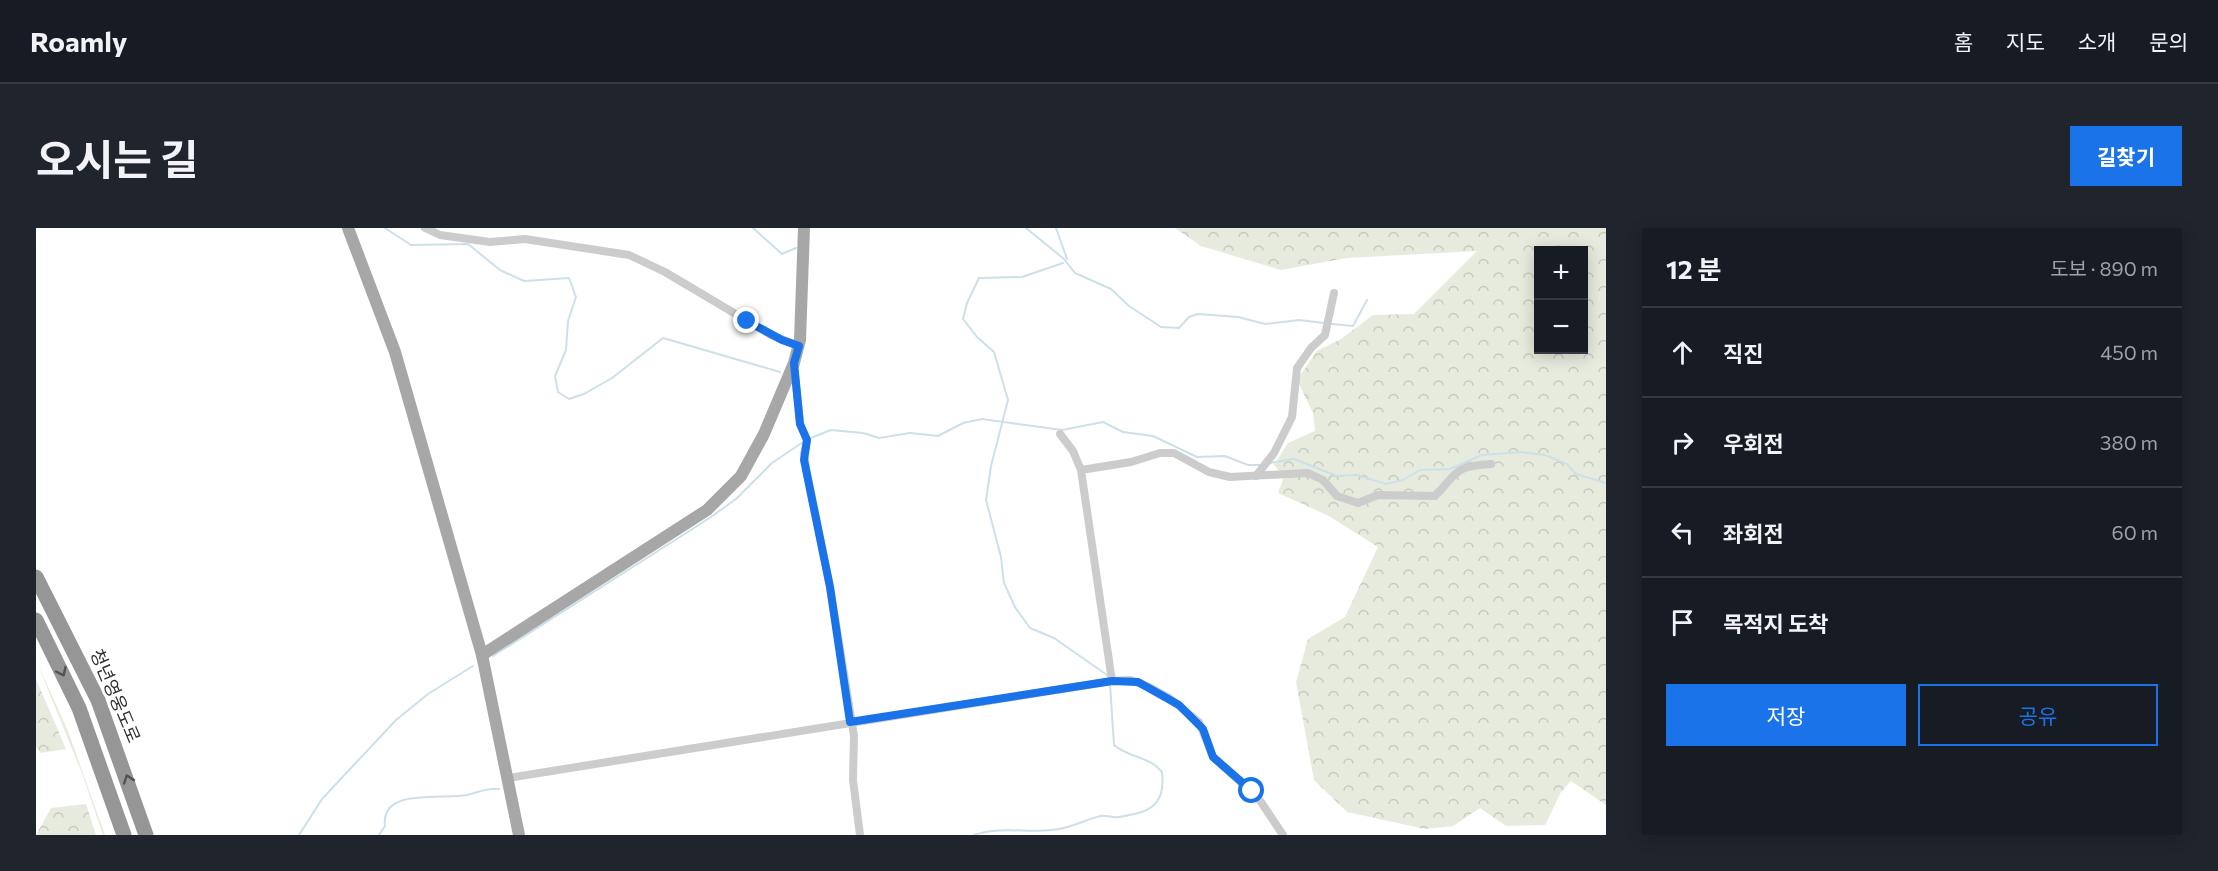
<!DOCTYPE html>
<html lang="ko">
<head>
<meta charset="utf-8">
<style>
  :root { --surface:#171b24; --page:#20242c; --text:#f1f3f6; --muted:#9ea1a6; --line:#363941; --accent:#1a73e8 }
  body { margin:0; font-family:Commissioner,"Noto Sans KR",sans-serif; background:var(--page); color:var(--text) }
  .controls { position:absolute; right:18px; top:18px; display:grid; overflow:hidden; border-radius:0px; box-shadow:0 3px 15px #0003 }
  .controls button { width:54px; height:54px; display:grid; place-items:center; padding:0; border:0; border-bottom:2px solid var(--line); background:var(--surface); color:var(--text); font:30px sans-serif }
  .stop { position:absolute; width:18px; height:18px; margin:-14px; border:4px solid #1a73e8; border-radius:50%; background:#fff }
  .stop.end { background:#1a73e8; border-color:#fff; box-shadow:0 2px 6px #0008 }
  .list { margin:0; padding:0; list-style:none }
  h2 { display:flex; justify-content:space-between; align-items:center; height:78px; margin:0; padding:0 24px; font-size:26px }
  h2 small { font-size:20px; font-weight:400; color:var(--muted) }
  .list li { display:grid; grid-template-columns:39px 1fr auto; gap:18px; align-items:center; box-sizing:border-box; height:90px; padding:0 24px; border-top:2px solid var(--line) }
  .list b { display:block; font-size:22px; white-space:nowrap }
  .list em { font-size:20px; font-style:normal; color:var(--muted) }
  .actions { display:flex; gap:12px; padding:18px 24px }
  .actions a { flex:1; padding:14px 0; border:2px solid var(--accent); border-radius:0px; text-align:center; font-size:21px; color:var(--accent) }
  .actions .main { background:var(--accent); color:#fff }
  .icon { flex:none; width:33px; height:33px; fill:none; stroke:currentColor; stroke-width:2; stroke-linecap:round; stroke-linejoin:round }
  .map { position:relative; flex:none; width:1570px; height:607px; overflow:hidden; border-radius:0px }
  header { display:flex; align-items:center; gap:36px; box-sizing:border-box; height:84px; padding:0 30px; background:var(--surface); border-bottom:2px solid var(--line) }
  header strong { font-size:28px }
  nav { display:flex; gap:33px; margin-inline-start:auto; font-size:21px }
  .intro { display:flex; align-items:center; justify-content:space-between; box-sizing:border-box; height:144px; padding:0 36px }
  h1 { margin:0; font-size:42px }
  .button { padding:15px 27px; border-radius:0px; background:var(--accent); color:#fff; font-size:21px; font-weight:700 }
  main { display:flex; gap:36px; padding:0 36px }
  aside { flex:1; background:var(--surface); border-radius:0px; box-shadow:0 3px 15px #0003 }
  .map>svg:first-child { display:block }
</style>
</head>
<body>
<header>
<strong>Roamly</strong>
<nav><a>홈</a><a>지도</a><a>소개</a><a>문의</a></nav>
</header>
<div class="intro"><h1>오시는 길</h1><a class="button">길찾기</a></div>
<main>
<div class="map">
<svg width="1570" height="607" viewBox="0 0 1570 607">
  <defs>
    <pattern id="forest-crowns" width="20" height="18" patternUnits="userSpaceOnUse" patternTransform="scale(1.5)"><rect width="20" height="18" fill="#e6ebde"/><path d="M2 6a3 3 0 1 1 6 0M12 15a3 3 0 1 1 6 0" fill="none" stroke="#c6cabf"/></pattern>
  </defs>
  <rect width="100%" height="100%" fill="#fff"/>
  <!-- green -->
  <polygon fill="#e6ebde" points="0,432 32,503 69,607 67,607 47,548"/>
  <!-- forest -->
  <g fill="url(#forest-crowns)" fill-rule="evenodd">
    <path d="M 1139,0 L 1570,0 L 1570,577 L 1535,553 L 1525,564 L 1509,597 L 1470,598 L 1444,580 L 1417,598 L 1389,601 L 1311,584 L 1278,552 L 1260,454 L 1272,411 L 1309,389 L 1342,319 L 1293,288 L 1242,265 L 1248,249 L 1238,237 L 1252,215 L 1279,203 L 1277,185 L 1261,152 L 1281,123 L 1305,111 L 1337,87 L 1378,86 L 1441,23 L 1311,30 L 1245,42 L 1165,18 ZM 1502,22 L 1548,22 L 1548,122 L 1502,122 Z"/>
    <polygon points="0,451 30,521 31,521 5,525 0,519"/>
    <polygon points="50,576 60,607 0,607 15,580"/>
  </g>
  <g fill="none" stroke-linecap="round" stroke-linejoin="round">
    <!-- stream -->
    <g stroke="#cce0ea" stroke-width="2">
      <polyline points="349,0 375,17 432,16 464,42 488,53 533,50 540,69 532,93 530,122 519,148 522,164 533,171 548,166 576,150 627,110 744,144"/>
      <polyline points="717,0 746,26 760,20"/>
      <polyline points="990,0 1028,31 1039,45 1075,61 1093,78 1125,99 1143,100 1153,89 1162,86 1202,89 1229,96 1263,92 1288,95"/>
      <polyline points="1020,0 1031,31"/>
      <polyline points="1027,35 986,49 943,50 931,75 927,91 941,109 958,124 972,172 955,238 950,272 965,329 968,355 979,379 994,400 1018,410 1071,447"/>
      <polyline points="1296,96 1317,98 1331,72"/>
      <polyline points="772,211 795,202 827,205 843,210 874,205 902,208 927,195 946,191 1026,202 1067,194 1087,204 1117,208 1161,229 1189,228 1212,237 1225,237"/>
      <polyline points="1234,235 1258,231 1301,248 1321,247 1350,256 1367,252 1384,242 1414,241 1446,227 1485,224 1509,227 1531,236 1540,246 1570,255"/>
      <polyline points="457,428 672,291 700,271 736,235 767,214"/>
      <polyline points="263,607 286,571 360,492 392,466 437,438"/>
      <path d="M 343,607 L 349,598 C 344,559 407,572 431,567 C 441,565 452,559 463,561"/>
      <path d="M 938,607 C 964,598 990,605 1016,602 C 1037,600 1047,592 1065,588 C 1071,587 1077,590 1083,589 C 1113,584 1130,579 1126,544 C 1113,528 1093,530 1078,517 L 1074,456"/>
    </g>
    <!-- street -->
    <g stroke="#ccc" stroke-width="8">
      <polyline points="389,0 404,7 454,14 489,11 593,27 629,44 735,107 763,118"/>
      <polyline points="758,138 764,196 771,212 768,226 771,245 794,359 818,508 817,552 824,607"/>
      <polyline points="1024,206 1037,223 1045,242 1076,453"/>
      <path d="M 1045,242 L 1095,234 L 1124,225 L 1138,225 L 1173,244 L 1194,249 L 1272,245 L 1287,252 L 1301,268 L 1322,275 L 1342,267 L 1399,268 C 1422,245 1417,238 1455,236"/>
      <polyline points="1220,248 1238,225 1256,189 1261,140 1275,120 1289,107 1298,65"/>
      <polyline points="472,550 1076,453 1094,452 1113,459 1133,470 1163,494 1177,529 1223,571 1247,607"/>
    </g>
    <!-- primary -->
    <g stroke="#a7a7a7" stroke-width="12">
      <polyline points="312,0 359,124 446,427 483,607"/>
      <polyline points="446,427 671,282 705,248 728,206 758,135 764,112 768,0"/>
    </g>
    <!-- highway -->
    <g stroke="#969696" stroke-width="15">
      <polyline points="0,349 62,472 110,607"/>
      <polyline points="0,392 43,480 88,607"/>
    </g>
  </g>
  <!-- one-way arrows -->
  <defs><path id="oneway-chevron" d="M-2-3.5L2.5 0L-2 3.5" fill="none" stroke-width="1.6" stroke-linecap="round" stroke-linejoin="round" transform="scale(1.5)"/></defs>
  <g stroke="#535353">
    <use href="#oneway-chevron" transform="translate(26 444) rotate(65)"/>
    <use href="#oneway-chevron" transform="translate(92 551) rotate(-109)"/>
  </g>
  <g fill="none" stroke-linecap="round" stroke-linejoin="round">
    <!-- route -->
    <polyline stroke="#1a73e8" stroke-width="8" points="711,93 746,112 763,118 758,135 764,196 771,212 768,232 794,359 814,494 1076,453 1102,454 1143,477 1167,501 1177,529 1216,563"/>
  </g>
  <g text-anchor="middle" stroke-width="6" stroke-linejoin="round" paint-order="stroke">
    <!-- street labels -->
    <g font-size="18" fill="#2f2f2f" stroke="#fff">
      <text transform="translate(79 468) rotate(67)" y="6">청년영웅도로</text>
    </g>
  </g>
</svg>
<div class="controls">
<button>+</button>
<button>−</button>
</div>
<div class="stop" style="left:1216px;top:563px"></div>
<div class="stop end" style="left:711px;top:93px"></div>
</div>
<aside>
<h2>12 분<small>도보 · 890 m</small></h2>
<ul class="list">
<li><svg class="icon" aria-label="ahead" viewBox="0 0 24 24"><path d="M12 20V5M6 11l6-6 6 6"/></svg><div><b>직진</b></div><em>450 m</em></li>
<li><svg class="icon" aria-label="right" viewBox="0 0 24 24"><path d="M7 20v-9h11M14 6l5 5-5 5"/></svg><div><b>우회전</b></div><em>380 m</em></li>
<li><svg class="icon" aria-label="left" viewBox="0 0 24 24"><path d="M17 20v-9H6M10 6l-5 5 5 5"/></svg><div><b>좌회전</b></div><em>60 m</em></li>
<li><svg class="icon" aria-label="arrive" viewBox="0 0 24 24"><path d="M6 21V4h12l-3 4 3 4H6"/></svg><div><b>목적지 도착</b></div></li>
</ul>
<div class="actions"><a class="main">저장</a><a>공유</a></div>
</aside>
</main>
</body>
</html>
